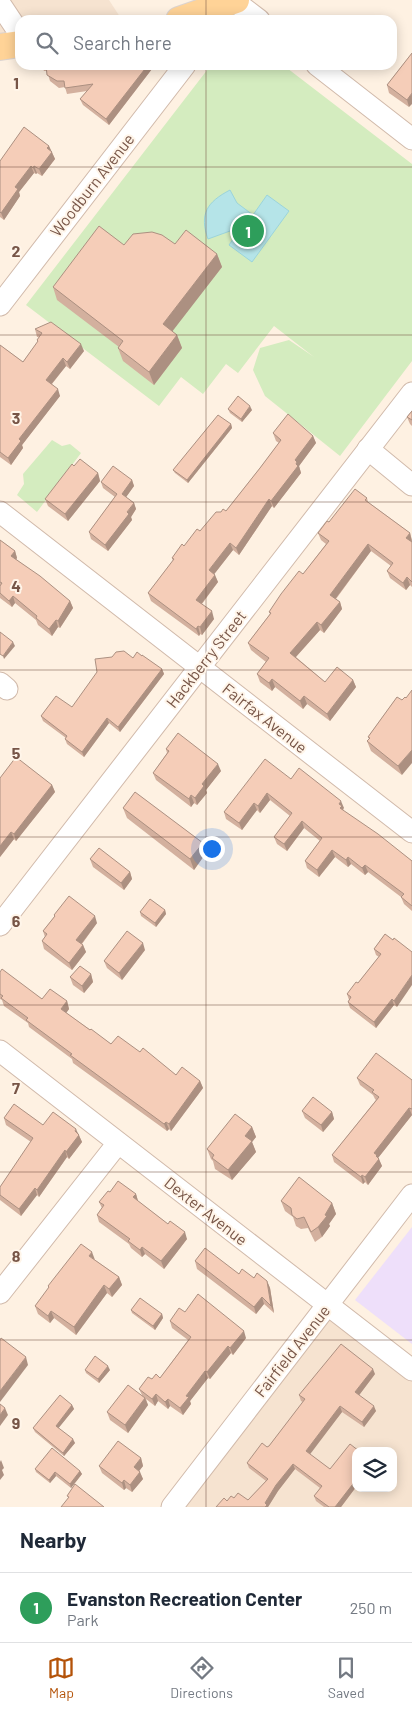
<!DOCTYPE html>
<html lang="en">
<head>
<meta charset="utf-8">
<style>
  :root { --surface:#fff; --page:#f6f6f7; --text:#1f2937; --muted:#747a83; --line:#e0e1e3; --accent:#b45309 }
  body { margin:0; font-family:Barlow,sans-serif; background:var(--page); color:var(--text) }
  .controls { position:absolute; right:15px; bottom:15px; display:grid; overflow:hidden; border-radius:10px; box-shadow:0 2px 12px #0003 }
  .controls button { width:45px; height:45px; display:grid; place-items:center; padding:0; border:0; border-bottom:1px solid var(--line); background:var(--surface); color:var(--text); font:25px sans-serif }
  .you { position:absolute; left:211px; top:848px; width:18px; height:18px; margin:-12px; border:4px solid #fff; border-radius:50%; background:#1a73e8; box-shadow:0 0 0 8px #1a73e833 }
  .badge { display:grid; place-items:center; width:32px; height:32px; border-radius:50%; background:var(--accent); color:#fff; font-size:16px; font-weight:700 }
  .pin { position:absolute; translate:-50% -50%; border:2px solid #fff; box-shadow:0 1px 5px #0006 }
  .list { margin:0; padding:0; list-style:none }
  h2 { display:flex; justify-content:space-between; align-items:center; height:65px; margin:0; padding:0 20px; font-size:21px }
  h2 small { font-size:16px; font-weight:400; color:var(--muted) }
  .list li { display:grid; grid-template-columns:32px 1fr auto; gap:15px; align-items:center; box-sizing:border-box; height:70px; padding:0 20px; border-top:1px solid var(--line) }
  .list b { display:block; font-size:19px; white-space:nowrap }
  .list p { margin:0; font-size:16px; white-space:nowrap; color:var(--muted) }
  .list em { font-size:16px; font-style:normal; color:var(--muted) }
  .icon { flex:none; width:28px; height:28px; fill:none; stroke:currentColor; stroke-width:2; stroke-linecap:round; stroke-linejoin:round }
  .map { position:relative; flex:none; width:412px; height:1507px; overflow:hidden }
  .search { position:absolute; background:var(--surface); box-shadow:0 2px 12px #0003; left:15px; right:15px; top:15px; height:55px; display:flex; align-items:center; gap:12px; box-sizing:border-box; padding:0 18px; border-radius:15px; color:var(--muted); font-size:19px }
  .sheet { height:135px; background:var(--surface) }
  nav { display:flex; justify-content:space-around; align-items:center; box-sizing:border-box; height:70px; border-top:1px solid var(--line); background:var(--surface); font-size:14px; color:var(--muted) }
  nav a { display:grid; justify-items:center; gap:2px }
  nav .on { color:var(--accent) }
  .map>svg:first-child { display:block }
</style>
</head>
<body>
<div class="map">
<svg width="412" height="1507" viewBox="0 0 412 1507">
  <rect width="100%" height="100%" fill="#fef1e2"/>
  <!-- residential -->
  <g fill="#f6e3d0" fill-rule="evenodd">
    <polygon points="0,0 109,0 122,20 20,20 0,47"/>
    <path d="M 328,1304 L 412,1370 L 412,1507 L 172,1507 ZM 356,1451 L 393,1451 L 393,1488 L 356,1488 Z"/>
  </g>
  <!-- education -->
  <polygon fill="#eedffa" points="412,1227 412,1344 355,1300"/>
  <!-- green -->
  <g fill="#d4ecbf">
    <polygon points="211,65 283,65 412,164 412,361 340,456 265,396 253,370 260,348 289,340 314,357 274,326 238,373 226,364 203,394 181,377 159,406 26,305"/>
    <polygon points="52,440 62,446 70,444 81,453 37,512 17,495 24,484 23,474"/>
  </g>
  <!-- water -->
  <path fill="#b5e4e8" stroke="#9bd4db" d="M 230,190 L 237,203 L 253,215 L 267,195 L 289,211 L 252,262 L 229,245 L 236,235 L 230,231 L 208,239 C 199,214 207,202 230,190 Z"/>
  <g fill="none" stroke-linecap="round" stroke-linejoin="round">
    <defs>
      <g id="minor">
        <polyline points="234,1 259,20"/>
        <polyline points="0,4 20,34"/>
        <polyline points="317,65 412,139"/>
        <polyline points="0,305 185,65"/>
        <polyline points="368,449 412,485"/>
        <polyline points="0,512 412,832"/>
        <polyline points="0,683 7,689"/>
        <polyline points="0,925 412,393"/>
        <polyline points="0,1051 412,1370"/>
        <polyline points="0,1293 118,1143"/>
        <polyline points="172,1507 412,1195"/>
      </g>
      <g id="major">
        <polyline points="179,20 236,0"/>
        <polyline points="0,47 20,44"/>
      </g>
    </defs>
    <!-- minor casing -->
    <use href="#minor" stroke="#d1baab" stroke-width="23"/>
    <!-- major casing -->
    <use href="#major" stroke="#dcd3cf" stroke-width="28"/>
    <!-- minor -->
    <use href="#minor" stroke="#fff" stroke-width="21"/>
    <!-- major -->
    <use href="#major" stroke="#ffd397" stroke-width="26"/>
  </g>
  <!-- wall -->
  <g fill="#d3b09e">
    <polygon points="412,53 409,107 389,93 387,85"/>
    <polygon points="41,65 155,65 109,125 83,105 80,99 87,91 67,94 65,87 59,88 50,81 47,71 44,71"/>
    <polygon points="49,146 55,159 42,176 37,173 36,174 34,173 19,192 20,196 4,220 0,217 0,161"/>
    <polygon points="175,244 217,254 222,267 172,331 177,335 182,348 154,385 123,361 118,348 119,347 57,300 53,287 124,245"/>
    <polygon points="35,329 84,351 70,369 66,366 52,384 60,396 22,445 23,448 11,465 0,457 0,345 23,362 38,342 37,340 39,337 37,337"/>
    <polygon points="228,409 252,410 242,422 230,413"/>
    <polygon points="412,411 412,426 410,424 407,417"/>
    <polygon points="231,424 232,428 188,483 175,473 173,470"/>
    <polygon points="273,433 313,436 316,443 299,466 301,473 274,508 272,506 239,555 233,550 214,574 218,582 202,604 214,619 202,635 200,634 199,636 151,601 148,593 173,561 172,558 184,546 221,512 226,511 260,468 279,443 276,441"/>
    <polygon points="74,466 98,473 100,481 68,521 48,506 45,499"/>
    <polygon points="132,480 134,486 126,497 134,503 136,509 131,517 132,520 108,551 91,539 89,532 115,497 103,488 101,482"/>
    <polygon points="367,498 368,502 410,533 412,540 412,587 410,585 406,590 390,578 387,571 391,566 371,551 336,599 340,602 342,609 324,633 320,630 296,657 325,682 353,680 356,687 330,721 307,704 303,709 275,687 272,691 260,682 257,674 266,662 251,650 248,643 270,614 269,612 303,574 326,544 321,540 318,533 329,522"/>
    <polygon points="0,540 15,551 17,558 16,559 70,601 73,608 60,628 58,627 52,636 38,625 36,620 15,603 12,607 0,598"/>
    <polygon points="133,658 162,669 164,674 120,732 109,723 84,757 67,744 65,739 66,738 43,721 41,716 72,707"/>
    <polygon points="397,697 402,775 371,751 367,741 369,739 368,737"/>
    <polygon points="166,749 221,771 206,790 207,793 197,805 194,803 191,807 156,780 153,773 167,753"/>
    <polygon points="0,778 52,785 55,792 16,841 14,839 0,857"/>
    <polygon points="291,779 344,808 343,809 344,811 412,861 412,911 404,904 401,897 368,872 365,875 351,864 348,867 335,857 319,877 307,868 305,861 320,841 304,828 287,851 277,844 274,837 290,816 270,800 260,813 257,810 242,830 226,819 224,812"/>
    <polygon points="123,808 206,853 194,870 127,818"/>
    <polygon points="90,859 130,872 132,879 124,890 93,867"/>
    <polygon points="165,910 166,914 156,927 141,916 140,912"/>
    <polygon points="54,915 97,923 82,944 83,945 86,952 72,970 44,949 42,941 45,937 43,931 54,917"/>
    <polygon points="385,934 397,1007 394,1005 376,1028 350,1008 348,1002 349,1000 347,994 358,983 379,957 376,955 374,949"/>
    <polygon points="145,950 122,980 107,968 104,961"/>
    <polygon points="0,972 42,999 67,1001 69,1009 66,1013 111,1044 140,1052 176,1075 200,1081 203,1088 171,1131 169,1129 167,1131 73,1063 72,1059 29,1027 28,1023 4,1006 2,1000 0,999"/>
    <polygon points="91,974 93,982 84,993 73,985 70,977"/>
    <polygon points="357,1078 412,1080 412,1115 378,1158 382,1166 368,1185 365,1182 363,1184 334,1162 332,1155 376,1100 375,1099 373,1095 360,1085"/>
    <polygon points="302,1111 332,1112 334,1119 323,1132 305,1118"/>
    <polygon points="4,1118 43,1125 78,1133 82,1142 69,1159 67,1157 39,1197 37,1195 21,1216 0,1200 0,1187 31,1142 6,1125"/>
    <polygon points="252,1127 256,1137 252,1142 256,1152 232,1180 215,1169 213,1161 211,1159 207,1149"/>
    <polygon points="110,1192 136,1194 138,1201 187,1239 164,1269 145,1254 142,1257 131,1248 129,1244 99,1222 97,1215 102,1208 99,1202"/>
    <polygon points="281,1201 332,1203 336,1214 329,1224 330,1226 322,1237 315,1242 308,1228 301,1229 296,1226 293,1217 285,1211"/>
    <polygon points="95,1260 119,1277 122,1285 112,1297 107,1293 76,1335 54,1318 50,1323 38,1314 35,1306 49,1288 48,1286"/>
    <polygon points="195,1261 267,1281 270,1288 274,1313 264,1304 256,1314 197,1269"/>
    <polygon points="131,1310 162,1314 163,1318 155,1330 132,1313"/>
    <polygon points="185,1312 246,1338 233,1355 231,1353 210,1379 208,1378 190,1401 191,1404 183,1415 170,1406 168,1409 158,1401 155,1406 146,1399 148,1405 128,1433 110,1420 107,1412 142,1395 139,1389 152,1379 160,1378 188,1340 172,1328 170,1321"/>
    <polygon points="85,1370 110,1370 99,1383 86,1373"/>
    <polygon points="375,1374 359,1395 376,1411 364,1427 342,1412 309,1454 330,1469 356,1451 356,1487 341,1507 324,1507 316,1501 314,1496 320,1488 295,1469 278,1491 268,1507 227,1501 234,1498 248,1500 266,1481 249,1468 247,1463 267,1447 269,1446 303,1402 301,1401 299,1395"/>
    <polygon points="72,1405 74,1409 58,1428 75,1443 64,1456 35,1432 33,1428"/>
    <polygon points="141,1458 143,1466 139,1471 143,1479 132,1492 126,1488 124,1490 102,1473 99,1466"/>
    <polygon points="35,1469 80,1471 82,1474 71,1488 56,1476 50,1483 36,1472"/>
  </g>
  <!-- shaded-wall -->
  <g fill="#ac9081">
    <polygon points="148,65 155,65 109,125 106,119"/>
    <polygon points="412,93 412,104 409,107 407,100"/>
    <polygon points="49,146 55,159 42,176 39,169 47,148"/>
    <polygon points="31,166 34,173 19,192 20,196 4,220 1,213 15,187"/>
    <polygon points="34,166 37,173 36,174 33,168"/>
    <polygon points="217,254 222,267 168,337 163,324"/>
    <polygon points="177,335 182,348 154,385 149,372"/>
    <polygon points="81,344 84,351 70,369 67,362"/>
    <polygon points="63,358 66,366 49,387 46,380"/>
    <polygon points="58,389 60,396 22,445 23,448 11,465 8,458 19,439"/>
    <polygon points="250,406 252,410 242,422 241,419"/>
    <polygon points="231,424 232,428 188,483 187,480"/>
    <polygon points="313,436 316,443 299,466 301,473 274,508 271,501 295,460"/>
    <polygon points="98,473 100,481 68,521 65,514"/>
    <polygon points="132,480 134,486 124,500 122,494"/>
    <polygon points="269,499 272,506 239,555 236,548"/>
    <polygon points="134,503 136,509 131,517 132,520 108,551 105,545"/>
    <polygon points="410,533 412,542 409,546 406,538"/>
    <polygon points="230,543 233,550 212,577 209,570"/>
    <polygon points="368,544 371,551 333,602 330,595"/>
    <polygon points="15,551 17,558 14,563 11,556"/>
    <polygon points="215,575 218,582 199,607 196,600"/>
    <polygon points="407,577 410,585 406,590 403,583"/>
    <polygon points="13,596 15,603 12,607 9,601"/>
    <polygon points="70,601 73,608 60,628 58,621"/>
    <polygon points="340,602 342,609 324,633 321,625"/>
    <polygon points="212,611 214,619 202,635 200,627"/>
    <polygon points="56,620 58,627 52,636 49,629"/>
    <polygon points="317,622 320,630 293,660 290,653"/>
    <polygon points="198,626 200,634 199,636 196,629"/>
    <polygon points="13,642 15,646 4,659 3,656"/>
    <polygon points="162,669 164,674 120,732 118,727"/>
    <polygon points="272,679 275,687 272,691 269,683"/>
    <polygon points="353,680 356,687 330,721 327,714"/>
    <polygon points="304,696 307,704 303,709 300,701"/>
    <polygon points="107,718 109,723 84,757 82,752"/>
    <polygon points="412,750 412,763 402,775 398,766"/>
    <polygon points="218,764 221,771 206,790 207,793 197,805 195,798 202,784"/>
    <polygon points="52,785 55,792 16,841 14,834"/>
    <polygon points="267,793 270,800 260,813 258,806"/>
    <polygon points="191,795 194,803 191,807 189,799"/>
    <polygon points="341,801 344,808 343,809 344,813 340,808 339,804"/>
    <polygon points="254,803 257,810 242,830 239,823"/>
    <polygon points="302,821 304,828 287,851 284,844"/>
    <polygon points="11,832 14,839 0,857 0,846"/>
    <polygon points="203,843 206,853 194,870 190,859"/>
    <polygon points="332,850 335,857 319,877 317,870"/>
    <polygon points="348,857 351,864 348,867 346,860"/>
    <polygon points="365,865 368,872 365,875 362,868"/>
    <polygon points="130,872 132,879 124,890 121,883"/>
    <polygon points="165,910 166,914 156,927 155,923"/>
    <polygon points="95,916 97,923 79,947 76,940"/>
    <polygon points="143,943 145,950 122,980 119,973"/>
    <polygon points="83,945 86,952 72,970 69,963"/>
    <polygon points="91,974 93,982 84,993 82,986"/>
    <polygon points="412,975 412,985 397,1007 394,1001"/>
    <polygon points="392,999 394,1005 376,1028 374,1022"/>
    <polygon points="67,1001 69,1009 64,1016 61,1009"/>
    <polygon points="200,1081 203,1088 171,1131 169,1124"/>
    <polygon points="409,1108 412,1115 378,1158 379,1159 382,1166 368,1185 365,1177 374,1153"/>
    <polygon points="332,1112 334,1119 323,1132 321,1125"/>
    <polygon points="166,1122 169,1129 167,1131 164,1124"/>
    <polygon points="252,1127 256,1137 252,1142 256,1152 232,1180 228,1170 245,1136"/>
    <polygon points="76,1129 82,1142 69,1159 66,1152 75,1131"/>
    <polygon points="65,1150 67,1157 39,1197 37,1190"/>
    <polygon points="362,1175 365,1182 363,1184 361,1177"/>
    <polygon points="35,1188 37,1195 21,1216 19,1209"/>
    <polygon points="136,1194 138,1201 133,1197"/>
    <polygon points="332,1203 336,1214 329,1224 330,1226 322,1237 318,1227"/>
    <polygon points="185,1232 187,1239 164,1269 161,1261"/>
    <polygon points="142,1247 145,1254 142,1257 140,1250"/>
    <polygon points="92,1252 95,1260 89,1256"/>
    <polygon points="119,1277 122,1285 112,1297 109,1289"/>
    <polygon points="267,1281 270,1288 274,1313 271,1306"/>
    <polygon points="104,1285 107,1293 76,1335 74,1327"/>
    <polygon points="262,1297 264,1304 256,1314 254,1307"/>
    <polygon points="51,1311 54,1318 50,1323 48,1316"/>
    <polygon points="162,1314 163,1318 155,1330 153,1326"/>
    <polygon points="244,1331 246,1338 233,1355 230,1348"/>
    <polygon points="228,1346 231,1353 210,1379 207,1372"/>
    <polygon points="26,1357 28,1365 0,1402 0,1391"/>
    <polygon points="108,1366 110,1370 99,1383 98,1379"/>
    <polygon points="373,1369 375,1374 357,1398 355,1392"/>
    <polygon points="205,1371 208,1378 190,1401 191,1404 183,1415 180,1408 186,1396"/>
    <polygon points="156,1394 158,1401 155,1406 152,1399"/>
    <polygon points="145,1398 148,1405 128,1433 125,1425"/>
    <polygon points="168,1399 170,1406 168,1409 165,1402"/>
    <polygon points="72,1405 74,1409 57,1430 56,1426"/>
    <polygon points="340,1406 342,1412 308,1457 306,1451"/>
    <polygon points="374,1406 376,1411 364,1427 362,1422"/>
    <polygon points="5,1408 8,1415 0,1426 0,1415"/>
    <polygon points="73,1439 75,1443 64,1456 63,1453"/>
    <polygon points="141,1458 143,1466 136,1475 134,1467"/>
    <polygon points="1,1460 4,1468 2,1470 4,1475 0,1480 0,1462"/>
    <polygon points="293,1464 295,1469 278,1491 268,1507 265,1507 265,1503 276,1485"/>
    <polygon points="80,1471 82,1474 71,1488 70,1484"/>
    <polygon points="55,1472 56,1476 50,1483 49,1480"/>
    <polygon points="140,1472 143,1479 132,1492 130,1485"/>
    <polygon points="124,1480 126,1488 124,1490 122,1483"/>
    <polygon points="355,1480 356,1487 341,1507 335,1507"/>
  </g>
  <!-- building -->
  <g fill="#f5cdb8" stroke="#ac9081">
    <polygon points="412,53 412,93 407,100 387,85"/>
    <polygon points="46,65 99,66 148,65 106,119 80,99 93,84 65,88 64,81 57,81 47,75"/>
    <polygon points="24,127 49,146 47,148 52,152 39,169 34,166 33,168 31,166 15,187 18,189 1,213 0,212 0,161"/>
    <polygon points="99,226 124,245 133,234 152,232 162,235 175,244 186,230 217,254 163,324 177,335 149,372 118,348 123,341 53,287"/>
    <polygon points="51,322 81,344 67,362 63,358 46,380 58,389 19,439 21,441 8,458 0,452 0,345 23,362 38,341 37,340 42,333 35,329"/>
    <polygon points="238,396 250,406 241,419 228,409"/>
    <polygon points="412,411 412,420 407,417"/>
    <polygon points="288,414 313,436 295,460 297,462 296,464 298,466 271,501 269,499 236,548 230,543 209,570 215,575 196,600 212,611 200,627 198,626 196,629 148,593 174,559 172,558 182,544 184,546 197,529 200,531 216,512 221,512 223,509 226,511 260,468 281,440 273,433"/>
    <polygon points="218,415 231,424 187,480 173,470"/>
    <polygon points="80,459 98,473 65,514 45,499 72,464 74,466"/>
    <polygon points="113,466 132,480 122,494 134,503 127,512 129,514 105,545 89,532 117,494 101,482"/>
    <polygon points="355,489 367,498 365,500 410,533 406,538 412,542 412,582 407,577 403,583 387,571 393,563 368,544 330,595 340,602 321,625 317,622 290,653 325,682 337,667 353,680 327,714 304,696 300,701 272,679 269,683 257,674 269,658 248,643 271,613 269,612 281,594 299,571 303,574 329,541 318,533 327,521 329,522"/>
    <polygon points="0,540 15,551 11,556 40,576 70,601 58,621 56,620 49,629 36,618 37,616 13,596 9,601 0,593 0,586 2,583 0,582"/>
    <polygon points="0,632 13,642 3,656 0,654"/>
    <polygon points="124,651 133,658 137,652 142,656 142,655 162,669 118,727 107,718 82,752 65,739 67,736 41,716 56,696 72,707 97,672 95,659 112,657 116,652"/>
    <polygon points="412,690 412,750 398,766 367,741 370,738 368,737 397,697 402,700 405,697 406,698"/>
    <polygon points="178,733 218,764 202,784 204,786 195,798 191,795 189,799 153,773 169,751 166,749"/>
    <polygon points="16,757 52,785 14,834 11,832 0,846 0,778"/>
    <polygon points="265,759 291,779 299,768 341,801 339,804 342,806 340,808 378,834 412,861 412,906 401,897 404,894 365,865 362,868 348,857 346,860 332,850 317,870 305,861 322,838 302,821 284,844 274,837 292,813 267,793 258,806 254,803 239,823 224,812"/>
    <polygon points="135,792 203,843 190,859 123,808"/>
    <polygon points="99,848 130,872 121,883 90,859"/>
    <polygon points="69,896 95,916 76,940 83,945 69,963 42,941 47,934 43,931 55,916 54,915"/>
    <polygon points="150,899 165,910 155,923 140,912"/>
    <polygon points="127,931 143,943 119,973 104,961"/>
    <polygon points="385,934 393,940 394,938 412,952 412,975 394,1001 392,999 374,1022 348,1002 351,997 347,994 356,982 358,983 381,954 374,949"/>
    <polygon points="80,966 91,974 82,986 70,977"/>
    <polygon points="2,969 42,999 50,989 67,1001 61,1009 90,1030 91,1029 111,1044 118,1036 140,1052 143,1048 176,1075 182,1067 200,1081 169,1124 166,1122 164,1124 70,1055 72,1054 26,1020 28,1018 1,998 3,996 0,994 0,972"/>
    <polygon points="376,1053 412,1080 412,1109 409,1108 374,1153 377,1155 376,1156 379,1159 365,1177 362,1175 361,1177 332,1155 379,1097 372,1092 374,1090 357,1078"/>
    <polygon points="313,1097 332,1112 321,1125 302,1111"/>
    <polygon points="14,1104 43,1125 53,1112 76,1129 75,1131 79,1135 66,1152 65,1150 37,1190 35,1188 19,1209 0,1195 0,1187 33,1138 4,1118"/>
    <polygon points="235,1114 252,1127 245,1136 252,1141 228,1170 212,1158 214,1155 207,1149"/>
    <polygon points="299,1177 332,1203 325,1215 327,1216 318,1227 311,1232 304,1217 297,1219 292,1215 291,1208 281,1201"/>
    <polygon points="118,1181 136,1194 133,1197 168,1224 170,1221 185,1232 161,1261 142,1247 140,1250 128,1241 130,1239 97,1215 104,1205 99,1202 108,1191 110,1192"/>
    <polygon points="81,1244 92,1252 89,1256 119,1277 109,1289 104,1285 74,1327 51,1311 48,1316 35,1306 49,1287 48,1286"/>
    <polygon points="205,1248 239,1274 242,1269 254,1278 257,1273 267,1281 271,1306 262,1297 254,1307 195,1261"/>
    <polygon points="198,1294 244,1331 230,1348 228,1346 207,1372 205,1371 186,1396 189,1397 180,1408 168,1399 165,1402 156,1394 152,1399 139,1389 148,1377 152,1379 156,1374 160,1378 191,1337 170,1321 179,1308 185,1312"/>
    <polygon points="140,1298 162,1314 153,1326 131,1310"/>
    <polygon points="1,1338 26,1357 0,1391 0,1340"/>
    <polygon points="341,1344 373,1369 355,1392 374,1406 362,1422 340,1406 306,1451 330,1469 350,1444 359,1451 356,1451 356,1480 335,1507 329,1507 314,1496 322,1486 293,1464 276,1485 265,1503 267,1505 265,1507 216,1507 224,1498 227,1501 231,1496 234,1498 238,1493 248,1500 268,1479 247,1463 262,1443 267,1447 269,1446 305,1399 299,1395"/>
    <polygon points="95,1356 108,1366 98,1379 85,1370"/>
    <polygon points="128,1385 145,1398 125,1425 107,1412"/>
    <polygon points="60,1395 72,1405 56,1426 73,1439 63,1453 33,1428"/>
    <polygon points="0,1404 5,1408 0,1415"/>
    <polygon points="118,1441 141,1458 134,1467 140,1472 130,1485 124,1480 122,1483 99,1466"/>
    <polygon points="52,1448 80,1471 70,1484 55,1472 49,1480 35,1469"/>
    <polygon points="75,1484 104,1507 61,1507 69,1497 67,1496"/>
  </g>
  <!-- grid -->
  <path fill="none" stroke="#775547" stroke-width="1" stroke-opacity="0.55" d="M 206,0 L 206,20M 206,65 L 206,1507M 0,167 L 412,167M 0,335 L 412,335M 0,502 L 412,502M 0,670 L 412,670M 0,837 L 412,837M 0,1005 L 412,1005M 0,1172 L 412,1172M 0,1340 L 412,1340"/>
  <g text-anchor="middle" stroke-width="4" stroke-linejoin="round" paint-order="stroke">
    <!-- street labels -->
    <g font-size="16" fill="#775547" stroke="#fff5e9">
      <text transform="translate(92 185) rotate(-52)" y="6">Woodburn Avenue</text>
      <text transform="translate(206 659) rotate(-52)" y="6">Hackberry Street</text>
      <text transform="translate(265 718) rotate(38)" y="6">Fairfax Avenue</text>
      <text transform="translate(206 1211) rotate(38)" y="6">Dexter Avenue</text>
      <text transform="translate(292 1351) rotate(-52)" y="6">Fairfield Avenue</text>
    </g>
  </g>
  <g font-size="16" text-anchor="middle" font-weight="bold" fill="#775547" stroke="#fff5e9" stroke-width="4" stroke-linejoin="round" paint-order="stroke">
    <text x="16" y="89">1</text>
    <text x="16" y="257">2</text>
    <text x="16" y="424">3</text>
    <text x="16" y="592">4</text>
    <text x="16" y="759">5</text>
    <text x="16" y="927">6</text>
    <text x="16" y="1094">7</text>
    <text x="16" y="1262">8</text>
    <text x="16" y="1429">9</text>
  </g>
</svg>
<div class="controls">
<button><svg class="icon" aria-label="layers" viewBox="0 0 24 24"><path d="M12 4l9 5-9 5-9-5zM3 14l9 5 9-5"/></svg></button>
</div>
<div class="you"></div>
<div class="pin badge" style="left:248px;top:231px;background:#2e9e5b">1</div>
<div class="search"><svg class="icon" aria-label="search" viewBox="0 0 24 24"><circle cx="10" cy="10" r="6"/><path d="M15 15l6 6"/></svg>Search here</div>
</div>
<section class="sheet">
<h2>Nearby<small></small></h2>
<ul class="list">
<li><span class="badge" style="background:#2e9e5b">1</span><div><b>Evanston Recreation Center</b><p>Park</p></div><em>250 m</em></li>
</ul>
</section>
<nav>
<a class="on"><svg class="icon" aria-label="map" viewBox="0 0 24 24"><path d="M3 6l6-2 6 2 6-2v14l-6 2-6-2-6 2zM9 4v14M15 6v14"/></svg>Map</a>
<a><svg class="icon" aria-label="directions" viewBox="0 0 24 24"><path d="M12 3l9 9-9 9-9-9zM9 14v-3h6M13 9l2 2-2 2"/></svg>Directions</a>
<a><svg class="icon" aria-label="saved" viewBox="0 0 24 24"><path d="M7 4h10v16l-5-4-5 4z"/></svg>Saved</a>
</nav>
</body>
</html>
